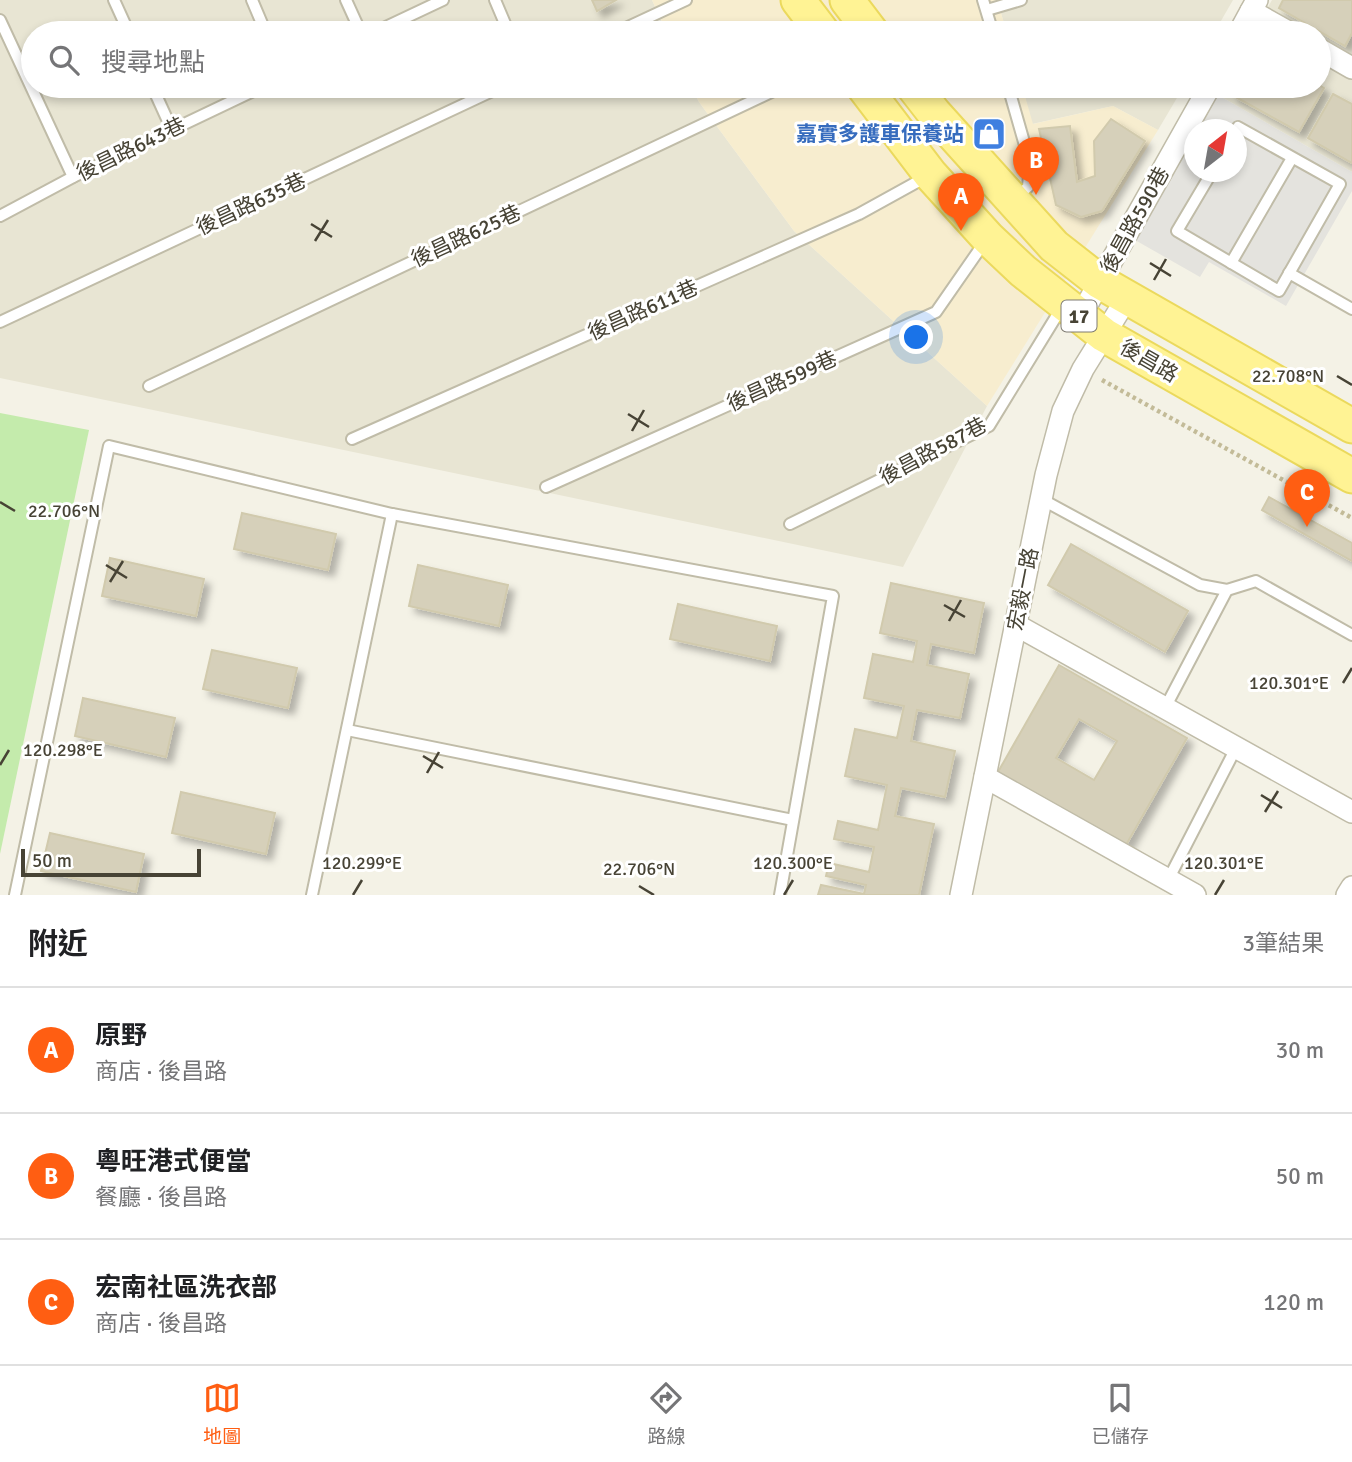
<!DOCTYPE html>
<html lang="zh-TW">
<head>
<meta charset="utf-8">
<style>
  :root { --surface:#fff; --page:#f2f2f2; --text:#202124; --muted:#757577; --line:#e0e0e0; --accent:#ff5e12 }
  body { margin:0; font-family:Signika,"Noto Sans TC",sans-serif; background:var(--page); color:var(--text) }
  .compass { position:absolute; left:1184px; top:119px; width:63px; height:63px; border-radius:50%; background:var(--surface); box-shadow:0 4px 10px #0003; rotate:31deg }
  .scale { position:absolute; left:21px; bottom:18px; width:180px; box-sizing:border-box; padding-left:7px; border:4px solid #474335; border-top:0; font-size:19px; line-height:24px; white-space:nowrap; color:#474335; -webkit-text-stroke:5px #fff; paint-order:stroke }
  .you { position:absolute; left:917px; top:338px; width:24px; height:24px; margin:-18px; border:5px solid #fff; border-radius:50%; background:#1a73e8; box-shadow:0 0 0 10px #1a73e833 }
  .badge { display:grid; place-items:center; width:46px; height:46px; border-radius:50%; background:var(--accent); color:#fff; font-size:23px; font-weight:700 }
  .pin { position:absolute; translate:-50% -58px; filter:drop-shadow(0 2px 4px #0008) }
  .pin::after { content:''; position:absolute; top:37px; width:24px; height:21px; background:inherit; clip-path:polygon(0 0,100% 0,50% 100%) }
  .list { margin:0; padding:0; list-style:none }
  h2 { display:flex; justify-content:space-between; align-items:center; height:91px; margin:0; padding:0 28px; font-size:30px }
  h2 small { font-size:23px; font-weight:400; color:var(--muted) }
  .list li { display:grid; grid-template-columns:46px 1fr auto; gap:21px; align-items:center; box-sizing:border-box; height:126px; padding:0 28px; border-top:2px solid var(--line) }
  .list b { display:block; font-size:26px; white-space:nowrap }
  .list p { margin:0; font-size:23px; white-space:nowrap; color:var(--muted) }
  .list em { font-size:23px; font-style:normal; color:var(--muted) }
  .icon { flex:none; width:38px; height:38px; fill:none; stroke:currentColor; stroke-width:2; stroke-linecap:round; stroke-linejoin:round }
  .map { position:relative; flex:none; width:1352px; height:895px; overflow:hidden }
  .search { position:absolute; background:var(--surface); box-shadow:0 4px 10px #0003; left:21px; right:21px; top:21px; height:77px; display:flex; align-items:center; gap:18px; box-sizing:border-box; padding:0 24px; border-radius:38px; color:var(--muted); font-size:26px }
  .sheet { height:469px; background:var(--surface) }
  nav { display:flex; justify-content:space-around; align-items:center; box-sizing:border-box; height:98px; border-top:2px solid var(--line); background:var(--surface); font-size:19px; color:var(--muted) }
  nav a { display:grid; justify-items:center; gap:4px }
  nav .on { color:var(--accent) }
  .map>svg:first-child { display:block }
</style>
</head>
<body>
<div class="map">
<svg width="1352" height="895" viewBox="0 0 1352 895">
  <defs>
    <filter id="shadow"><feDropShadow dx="6" dy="6" stdDeviation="3.5" flood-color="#0004"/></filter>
  </defs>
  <rect width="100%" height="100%" fill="#f4f2e6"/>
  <!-- residential -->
  <g fill="#e8e5d3">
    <polygon points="0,0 652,0 667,33 33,33 33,86 691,86 699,102 794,231 987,406 903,567 0,378"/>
    <polygon points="997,0 1233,0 1214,33 1007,33"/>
    <polygon points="1272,0 1352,0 1352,172 1218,95 1223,86 1319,86 1319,33 1253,33"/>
    <polygon points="1022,86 1184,86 1158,130 1113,106 1032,124"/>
  </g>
  <!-- commercial -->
  <g fill="#f7edcf">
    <polygon points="652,0 997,0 1007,33 667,33"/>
    <polygon points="691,86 1022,86 1033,124 1113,106 1158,130 987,406 794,231 699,102"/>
  </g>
  <!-- green -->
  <polygon fill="#c4ebac" points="0,413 89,430 0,854"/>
  <!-- parking -->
  <polygon fill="#e4e3de" points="1218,95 1352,172 1352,191 1286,306 1209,262 1200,277 1135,240 1194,136 1194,172 1236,172 1236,130 1198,129"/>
  <!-- building -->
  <g fill="#d6d0ba" stroke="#d1caad" stroke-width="2" fill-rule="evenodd" filter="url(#shadow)">
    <polygon points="592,0 616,0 597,11"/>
    <polygon points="1283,0 1352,0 1352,33 1345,46 1279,8"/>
    <polygon points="1319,85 1324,88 1299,132 1232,95 1237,86"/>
    <polygon points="1333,94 1352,104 1352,163 1308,138"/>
    <polygon points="1111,119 1145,141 1102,211 1081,217 1056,205 1039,129 1070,126 1077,182 1095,176 1094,141"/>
    <polygon points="1269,497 1352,543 1352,561 1262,510"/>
    <polygon points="242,513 336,534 328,570 234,549"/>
    <polygon points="1071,544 1188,611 1165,652 1048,585"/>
    <polygon points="110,558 204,579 196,616 102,596"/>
    <polygon points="418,565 508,585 499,626 409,606"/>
    <polygon points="891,583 984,603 974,653 931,644 927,665 969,674 960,718 917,710 911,741 955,751 945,797 901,788 895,816 934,824 919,895 818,895 821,885 864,894 866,885 826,876 829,863 869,872 874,847 834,839 838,821 878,830 887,785 845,776 855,729 897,738 904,706 864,698 873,654 913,662 917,641 880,633"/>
    <polygon points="678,604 777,626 770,661 670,639"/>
    <polygon points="212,650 297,668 288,708 203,689"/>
    <path d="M 1059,665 L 1187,738 L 1126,845 L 998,772 ZM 1079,719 L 1117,741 L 1094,780 L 1056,758 Z"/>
    <polygon points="83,698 175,718 166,757 75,736"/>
    <polygon points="181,792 275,813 266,854 172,833"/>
    <polygon points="50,833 144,854 136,892 41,871"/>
  </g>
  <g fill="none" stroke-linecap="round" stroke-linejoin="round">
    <defs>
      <g id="lane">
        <polyline points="114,0 129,33"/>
        <polyline points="252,0 266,33"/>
        <polyline points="346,0 361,33"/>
        <polyline points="495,0 509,33"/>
        <polyline points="983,0 993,33"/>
        <polyline points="987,10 1021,0"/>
        <polyline points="0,20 73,177"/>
        <polyline points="373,33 443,0"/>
        <polyline points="615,33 686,0"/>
        <polyline points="152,86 172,130"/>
        <polyline points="1008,86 1030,163 1028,187 1016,197"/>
        <polyline points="1212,172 1177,231 1279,291 1340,184 1238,127 1236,130"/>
        <polyline points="0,216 73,177 264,86"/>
        <polyline points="1231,263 1292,158"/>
        <polyline points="1289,273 1352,309"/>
        <polyline points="0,322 503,86"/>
        <polyline points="149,386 784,86"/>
        <polyline points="352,439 859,214 926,177"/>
        <polyline points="546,487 936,312 986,240"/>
        <polyline points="1041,499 1200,585 1227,590 1256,581 1352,635"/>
        <polyline points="790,524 989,426 1062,307"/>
        <polyline points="1165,708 1227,590"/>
        <polyline points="347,730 793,820"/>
        <polyline points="1168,880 1236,748"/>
        <polyline points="15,895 109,446 392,514 833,596 780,895"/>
        <polyline points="312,895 392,514"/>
      </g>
      <g id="street">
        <polyline points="1251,11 1290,33"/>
        <polyline points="1239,33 1257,0"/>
        <polyline points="1319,49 1352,68"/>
        <polyline points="1080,317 1210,86"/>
        <polyline points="1016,625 1352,812"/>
        <polyline points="985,777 1195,895"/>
        <polyline points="961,895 1046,475 1063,411 1083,369 1127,298"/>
        <polyline points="1347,895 1352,887"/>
      </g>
      <g id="primary">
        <polyline points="798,0 823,33"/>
        <polyline points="847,0 872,33"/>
        <polyline points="863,86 930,174 988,238 1023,271 1104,335 1352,476"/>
        <polyline points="913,86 934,113 1054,246 1100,282 1352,426"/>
      </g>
    </defs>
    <!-- lane casing -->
    <use href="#lane" stroke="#c0bca8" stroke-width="14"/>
    <!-- street casing -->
    <use href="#street" stroke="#c0bca8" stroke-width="24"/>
    <!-- primary casing -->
    <use href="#primary" stroke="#ebd95d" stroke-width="37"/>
    <!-- path -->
    <polyline stroke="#c3bb98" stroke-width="4.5" stroke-dasharray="3.5 3.5" stroke-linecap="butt" points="1102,380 1352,518"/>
    <!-- lane -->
    <use href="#lane" stroke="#fff" stroke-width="10"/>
    <!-- street -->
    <use href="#street" stroke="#fff" stroke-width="21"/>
    <!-- primary -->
    <use href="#primary" stroke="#fff394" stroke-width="33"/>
  </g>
  <!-- ticks -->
  <path fill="none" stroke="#474335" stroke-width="2.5" d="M 311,224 L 332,237M 315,241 L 328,220M 1150,263 L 1171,276M 1154,280 L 1166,259M 1337,376 L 1352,385M 628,414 L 649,427M 632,431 L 644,410M 0,502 L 15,511M 106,565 L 127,578M 110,582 L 123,561M 944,605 L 965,617M 949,621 L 961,600M 1343,683 L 1352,668M 423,756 L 443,768M 0,765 L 9,750M 427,773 L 439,752M 1261,795 L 1282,808M 1265,812 L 1278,791M 639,886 L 654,895M 353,895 L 362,880M 784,895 L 793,880M 1215,895 L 1224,880"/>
  <!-- icons -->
  <defs>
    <symbol id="shop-square" viewBox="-11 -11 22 22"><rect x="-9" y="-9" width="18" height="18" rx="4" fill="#3f7fe0" stroke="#fff"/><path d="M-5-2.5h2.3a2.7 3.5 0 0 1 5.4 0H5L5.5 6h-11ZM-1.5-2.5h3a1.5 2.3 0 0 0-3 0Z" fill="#fff"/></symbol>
  </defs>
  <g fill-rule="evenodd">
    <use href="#shop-square" x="970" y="115" width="38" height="38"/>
  </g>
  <g text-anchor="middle" stroke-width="6" stroke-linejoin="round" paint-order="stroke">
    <!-- shield labels -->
    <rect fill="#fff" stroke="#7e7b72" stroke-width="2" x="1061.5" y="300.5" width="35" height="31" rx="5"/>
    <g font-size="19" font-weight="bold" fill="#474335">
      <text x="1079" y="323">17</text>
    </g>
    <!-- shop labels -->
    <g font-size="21" font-weight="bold" fill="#366cbe" stroke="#fff" text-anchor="end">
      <text x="964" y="141">嘉實多護車保養站</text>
    </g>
    <!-- street labels -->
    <g font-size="21" fill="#474335" stroke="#fff">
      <text transform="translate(131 149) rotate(-26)" y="7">後昌路643巷</text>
      <text transform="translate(251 204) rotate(-25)" y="7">後昌路635巷</text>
      <text transform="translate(1135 220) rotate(-61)" y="7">後昌路590巷</text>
      <text transform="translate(466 236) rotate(-25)" y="7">後昌路625巷</text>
      <text transform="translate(643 310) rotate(-24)" y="7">後昌路611巷</text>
      <text transform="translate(1149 361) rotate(30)" y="7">後昌路</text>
      <text transform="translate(782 381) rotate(-24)" y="7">後昌路599巷</text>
      <text transform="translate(933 451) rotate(-28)" y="7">後昌路587巷</text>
      <text transform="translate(1023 589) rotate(-79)" y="7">宏毅一路</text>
    </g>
  </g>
  <g font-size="18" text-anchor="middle" fill="#474335" stroke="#fff" stroke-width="6" stroke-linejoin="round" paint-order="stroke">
    <text x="1288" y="382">22.708°N</text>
    <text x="64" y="517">22.706°N</text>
    <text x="1289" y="689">120.301°E</text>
    <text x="63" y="756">120.298°E</text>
    <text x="362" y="869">120.299°E</text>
    <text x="793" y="869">120.300°E</text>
    <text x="1224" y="869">120.301°E</text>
    <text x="639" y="875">22.706°N</text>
  </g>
</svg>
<svg class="compass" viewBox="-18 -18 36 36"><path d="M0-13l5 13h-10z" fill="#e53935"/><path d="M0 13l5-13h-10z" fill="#757577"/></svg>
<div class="scale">50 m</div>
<div class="you"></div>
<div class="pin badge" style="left:961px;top:231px">A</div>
<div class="pin badge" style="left:1036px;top:195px">B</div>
<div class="pin badge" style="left:1307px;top:527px">C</div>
<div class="search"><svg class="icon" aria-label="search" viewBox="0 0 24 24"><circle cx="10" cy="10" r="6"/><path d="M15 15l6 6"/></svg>搜尋地點</div>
</div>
<section class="sheet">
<h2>附近<small>3筆結果</small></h2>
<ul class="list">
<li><span class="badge">A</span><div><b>原野</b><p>商店 · 後昌路</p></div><em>30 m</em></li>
<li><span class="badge">B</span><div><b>粵旺港式便當</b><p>餐廳 · 後昌路</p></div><em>50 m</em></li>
<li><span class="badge">C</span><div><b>宏南社區洗衣部</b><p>商店 · 後昌路</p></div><em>120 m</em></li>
</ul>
</section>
<nav>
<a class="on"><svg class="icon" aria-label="map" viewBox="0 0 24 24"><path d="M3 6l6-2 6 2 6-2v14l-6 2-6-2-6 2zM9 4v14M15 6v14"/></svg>地圖</a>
<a><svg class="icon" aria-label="directions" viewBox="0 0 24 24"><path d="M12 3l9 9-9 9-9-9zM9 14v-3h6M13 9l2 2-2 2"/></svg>路線</a>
<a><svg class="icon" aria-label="saved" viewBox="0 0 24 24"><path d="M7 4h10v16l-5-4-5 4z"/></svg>已儲存</a>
</nav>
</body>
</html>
